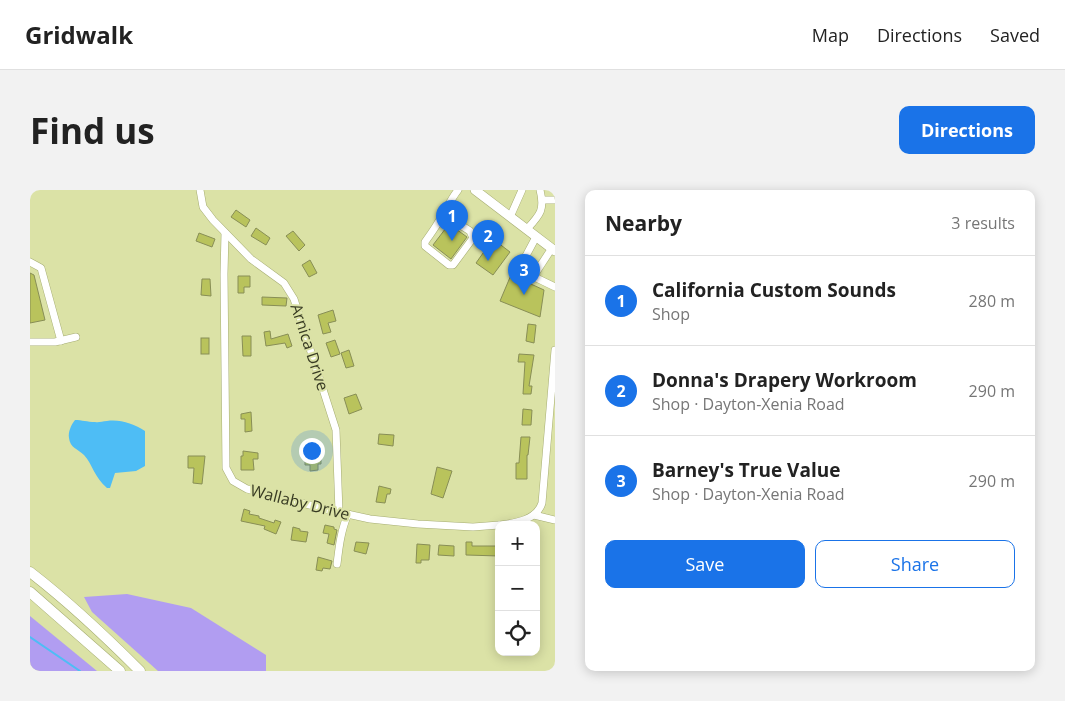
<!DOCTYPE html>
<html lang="en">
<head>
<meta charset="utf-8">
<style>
  :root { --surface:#fff; --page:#f2f2f2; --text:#222; --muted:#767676; --line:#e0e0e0; --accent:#1a73e8 }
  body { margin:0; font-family:"Open Sans",sans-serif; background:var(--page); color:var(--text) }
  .controls { position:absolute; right:15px; bottom:15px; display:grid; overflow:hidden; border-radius:10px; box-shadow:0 2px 12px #0003 }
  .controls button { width:45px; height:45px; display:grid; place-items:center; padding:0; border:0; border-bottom:1px solid var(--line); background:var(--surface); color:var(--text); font:25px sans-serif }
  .you { position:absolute; left:281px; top:260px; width:18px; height:18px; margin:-12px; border:4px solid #fff; border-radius:50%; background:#1a73e8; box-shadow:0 0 0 8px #1a73e833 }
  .badge { display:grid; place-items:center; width:32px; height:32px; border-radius:50%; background:var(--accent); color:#fff; font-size:16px; font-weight:700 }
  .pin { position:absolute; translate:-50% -41px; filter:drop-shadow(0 1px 2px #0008) }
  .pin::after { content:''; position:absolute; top:26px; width:18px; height:15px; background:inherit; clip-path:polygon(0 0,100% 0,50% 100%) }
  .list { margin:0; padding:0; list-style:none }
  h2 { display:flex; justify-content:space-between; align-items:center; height:65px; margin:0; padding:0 20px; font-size:21px }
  h2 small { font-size:16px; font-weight:400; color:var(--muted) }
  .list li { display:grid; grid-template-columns:32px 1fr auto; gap:15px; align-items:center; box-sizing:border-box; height:90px; padding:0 20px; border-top:1px solid var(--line) }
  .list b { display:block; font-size:19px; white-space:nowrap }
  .list p { margin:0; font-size:16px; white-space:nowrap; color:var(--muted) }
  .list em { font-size:16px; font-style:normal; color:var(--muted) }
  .actions { display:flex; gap:10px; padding:15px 20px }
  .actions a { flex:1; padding:11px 0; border:1px solid var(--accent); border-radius:10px; text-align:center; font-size:18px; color:var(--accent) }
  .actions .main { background:var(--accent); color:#fff }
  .icon { flex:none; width:28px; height:28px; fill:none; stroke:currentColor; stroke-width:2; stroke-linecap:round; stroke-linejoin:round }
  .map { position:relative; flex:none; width:525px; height:481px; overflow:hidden; border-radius:10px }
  header { display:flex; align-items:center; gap:30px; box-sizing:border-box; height:70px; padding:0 25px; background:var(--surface); border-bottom:1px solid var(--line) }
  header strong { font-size:24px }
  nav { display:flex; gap:28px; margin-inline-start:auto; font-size:18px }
  .intro { display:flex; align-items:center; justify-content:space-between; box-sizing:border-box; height:120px; padding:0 30px }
  h1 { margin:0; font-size:35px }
  .button { padding:12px 22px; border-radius:10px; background:var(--accent); color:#fff; font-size:18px; font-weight:700 }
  main { display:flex; gap:30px; padding:0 30px }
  aside { flex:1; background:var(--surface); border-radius:10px; box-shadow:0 2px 12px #0003 }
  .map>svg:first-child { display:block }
</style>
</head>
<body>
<header>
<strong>Gridwalk</strong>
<nav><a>Map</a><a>Directions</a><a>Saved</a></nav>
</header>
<div class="intro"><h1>Find us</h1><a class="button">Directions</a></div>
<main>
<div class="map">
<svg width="525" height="481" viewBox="0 0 525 481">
  <rect width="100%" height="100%" fill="#dbe2a6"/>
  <!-- green -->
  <g fill="#b19df1">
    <polygon points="97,404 161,418 236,465 236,481 128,481 62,422 54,407"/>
    <polygon points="0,426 67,481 0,481"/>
  </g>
  <!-- water -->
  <path fill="#4ebdf5" d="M 45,230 C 52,230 57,232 65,232 C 69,233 72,231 77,231 C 90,229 104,234 115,241 L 115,276 L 106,281 L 85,283 L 80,298 L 77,298 C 64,287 63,275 54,265 C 48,259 40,258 39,248 C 38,242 41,235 45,230 Z"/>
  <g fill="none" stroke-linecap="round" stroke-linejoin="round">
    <!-- stream -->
    <polyline stroke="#4ebdf5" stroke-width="2" points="0,447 50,481"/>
  </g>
  <!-- building -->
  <g fill="#b9c35c" stroke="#888e56">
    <polygon points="206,20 220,30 216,37 201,27"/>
    <polygon points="419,34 437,47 421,69 403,55"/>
    <polygon points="226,38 240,48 236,55 221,46"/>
    <polygon points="263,41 275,55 269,61 256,46"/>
    <polygon points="169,43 185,49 182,57 166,51"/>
    <polygon points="463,49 480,62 463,85 446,73"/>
    <polygon points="280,70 287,83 279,87 272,75"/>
    <polygon points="0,83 4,85 15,130 0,133"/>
    <polygon points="481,85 514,100 510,127 470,111"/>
    <polygon points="208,86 220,86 220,97 214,97 214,103 208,103"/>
    <polygon points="172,89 180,89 181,106 171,105"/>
    <polygon points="232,107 257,108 256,116 232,115"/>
    <polygon points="303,120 306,131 298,133 301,142 293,144 288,125"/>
    <polygon points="498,134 506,135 504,153 496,151"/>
    <polygon points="240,141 241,149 258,144 262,156 257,158 255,153 236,156 234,142"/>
    <polygon points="212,146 221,146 221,166 213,166"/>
    <rect x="171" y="148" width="8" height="16"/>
    <polygon points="305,150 310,164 301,167 296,153"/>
    <polygon points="319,160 324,176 316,178 311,163"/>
    <polygon points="489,164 504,165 499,196 502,196 501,204 493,204 495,172 488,172"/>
    <polygon points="326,204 332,219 319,224 314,208"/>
    <polygon points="493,219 502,220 501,235 492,235"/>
    <polygon points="221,222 222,241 215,242 215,229 211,229 211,224"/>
    <polygon points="349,244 364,245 363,256 348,254"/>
    <polygon points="491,247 500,247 498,265 497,265 497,289 486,289 486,273 489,273"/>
    <polygon points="213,261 228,263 228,269 223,269 224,280 211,280 211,266 213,266"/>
    <polygon points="283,263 291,263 291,274 288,274 288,280 280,281 280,275 275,275 275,267 283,267"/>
    <polygon points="158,266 175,266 172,294 163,293 164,278 158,278"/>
    <polygon points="407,277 422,281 413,308 401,304"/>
    <polygon points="349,296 361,299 360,304 357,304 355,313 346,312"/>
    <polygon points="214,319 220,321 219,324 229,326 229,328 244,333 245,330 251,332 246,344 234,339 235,336 211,331"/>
    <polygon points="295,335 304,337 304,339 307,340 304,355 297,353 299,344 293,343"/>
    <polygon points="263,337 270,339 270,341 278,342 276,352 261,350"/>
    <polygon points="326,352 339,353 336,364 324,361"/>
    <polygon points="436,352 442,352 442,356 469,356 469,366 436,365"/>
    <polygon points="387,354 400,355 399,370 391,370 391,373 386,373"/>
    <polygon points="409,355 424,356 424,366 408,365"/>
    <polygon points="288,367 302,371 300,379 293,378 292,381 286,380"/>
  </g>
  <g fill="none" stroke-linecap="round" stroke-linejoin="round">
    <defs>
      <g id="minor">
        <polyline points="170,0 173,17 183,30 221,69 254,93 264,109 306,240 309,322"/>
        <polyline points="513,10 525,10"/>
        <path d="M 413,24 L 440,41 L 443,48 L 423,75 L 419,75 L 395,56 L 395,52 C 400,45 405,38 409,31 C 416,21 420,10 428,0"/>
        <polyline points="480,27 492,0"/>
        <path d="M 497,39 C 510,25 515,20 510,0"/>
        <polyline points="195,43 194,84 196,278 203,291 217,299 299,320 340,329 388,334 443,337 469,335"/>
        <polyline points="506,47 490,77 494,82 525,97"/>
        <polyline points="0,72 11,78 31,151"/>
        <polyline points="503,87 522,58"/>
        <polyline points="0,152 25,152 46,147"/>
        <polyline points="504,325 525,330"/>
        <path d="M 470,335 C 485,333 507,330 512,313 L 525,160"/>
        <path d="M 307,374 C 309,357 311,340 318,324"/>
      </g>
      <polyline id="major" points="445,0 525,61"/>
      <g id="highway">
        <path d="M 0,382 C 39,412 75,446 110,481"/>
        <polyline points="0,402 90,481"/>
      </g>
    </defs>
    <!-- minor casing -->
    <use href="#minor" stroke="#a6ad73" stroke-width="8"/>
    <!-- major casing -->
    <use href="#major" stroke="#a6ad73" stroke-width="10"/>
    <!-- highway casing -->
    <use href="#highway" stroke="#a6ad73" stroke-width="11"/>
    <!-- minor -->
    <use href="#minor" stroke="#fff" stroke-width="7"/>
    <!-- major -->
    <use href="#major" stroke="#fff" stroke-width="9"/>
    <!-- highway -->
    <use href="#highway" stroke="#fff" stroke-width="10"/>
  </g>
  <g text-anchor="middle" stroke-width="4" stroke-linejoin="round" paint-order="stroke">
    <!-- street labels -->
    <g font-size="16" fill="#383b23" stroke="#dbe2a6">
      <text transform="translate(280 157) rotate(72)" y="6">Arnica Drive</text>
      <text transform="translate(270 312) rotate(14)" y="6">Wallaby Drive</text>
    </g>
  </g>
</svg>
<div class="controls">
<button>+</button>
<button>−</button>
<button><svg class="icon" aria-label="locate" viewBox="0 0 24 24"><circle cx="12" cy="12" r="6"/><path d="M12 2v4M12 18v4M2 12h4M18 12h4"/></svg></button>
</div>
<div class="you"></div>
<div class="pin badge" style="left:422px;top:51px">1</div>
<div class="pin badge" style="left:458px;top:71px">2</div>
<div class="pin badge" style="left:494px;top:105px">3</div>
</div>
<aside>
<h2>Nearby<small>3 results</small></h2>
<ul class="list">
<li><span class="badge">1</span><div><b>California Custom Sounds</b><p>Shop</p></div><em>280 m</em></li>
<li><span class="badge">2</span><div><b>Donna's Drapery Workroom</b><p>Shop · Dayton-Xenia Road</p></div><em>290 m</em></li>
<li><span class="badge">3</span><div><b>Barney's True Value</b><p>Shop · Dayton-Xenia Road</p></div><em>290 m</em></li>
</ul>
<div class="actions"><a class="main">Save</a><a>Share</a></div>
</aside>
</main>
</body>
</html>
